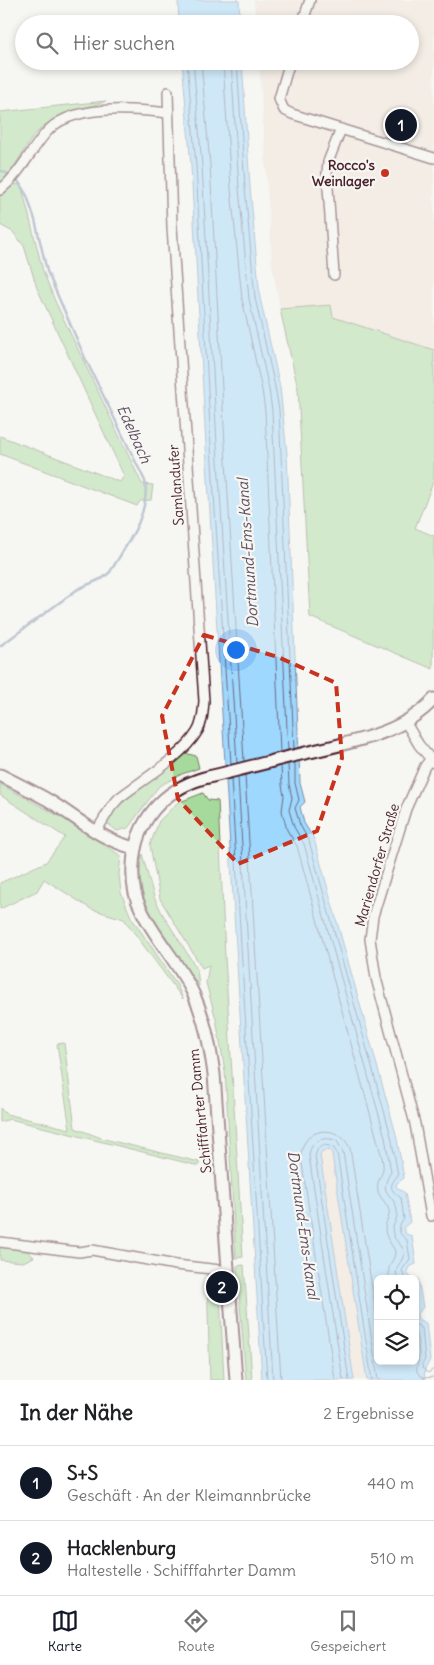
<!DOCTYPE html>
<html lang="de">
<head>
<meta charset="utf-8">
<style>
  :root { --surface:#fff; --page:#f6f6f6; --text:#202124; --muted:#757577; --line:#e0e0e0; --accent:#111827 }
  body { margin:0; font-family:Delius,sans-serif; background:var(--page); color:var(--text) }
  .controls { position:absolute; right:15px; bottom:15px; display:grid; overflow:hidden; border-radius:8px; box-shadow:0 2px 8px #0003 }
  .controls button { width:45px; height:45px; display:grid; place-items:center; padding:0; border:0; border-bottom:1px solid var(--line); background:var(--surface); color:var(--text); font:25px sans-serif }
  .you { position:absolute; left:235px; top:649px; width:18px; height:18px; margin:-12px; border:4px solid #fff; border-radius:50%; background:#1a73e8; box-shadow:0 0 0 8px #1a73e833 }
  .badge { display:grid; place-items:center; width:32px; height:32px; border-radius:50%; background:var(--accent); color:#fff; font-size:16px; font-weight:700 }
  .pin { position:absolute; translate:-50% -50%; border:2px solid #fff; box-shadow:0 1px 5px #0006 }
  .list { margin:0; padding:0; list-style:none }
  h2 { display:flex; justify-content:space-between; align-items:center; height:65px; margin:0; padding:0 20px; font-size:21px }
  h2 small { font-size:16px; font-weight:400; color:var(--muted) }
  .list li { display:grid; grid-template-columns:32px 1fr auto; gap:15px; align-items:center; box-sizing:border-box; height:75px; padding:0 20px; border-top:1px solid var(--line) }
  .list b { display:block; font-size:19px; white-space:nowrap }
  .list p { margin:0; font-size:16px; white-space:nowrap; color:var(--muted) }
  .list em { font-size:16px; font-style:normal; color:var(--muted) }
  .icon { flex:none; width:28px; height:28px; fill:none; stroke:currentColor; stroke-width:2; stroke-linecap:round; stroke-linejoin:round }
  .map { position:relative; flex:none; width:434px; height:1380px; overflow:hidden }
  .search { position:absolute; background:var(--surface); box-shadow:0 2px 8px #0003; left:15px; right:15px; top:15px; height:55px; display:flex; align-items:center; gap:12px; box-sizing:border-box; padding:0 18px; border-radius:28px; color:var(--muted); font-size:19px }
  .sheet { height:215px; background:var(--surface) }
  nav { display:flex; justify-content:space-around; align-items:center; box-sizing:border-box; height:70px; border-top:1px solid var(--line); background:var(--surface); font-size:14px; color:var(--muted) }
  nav a { display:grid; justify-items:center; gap:2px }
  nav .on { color:var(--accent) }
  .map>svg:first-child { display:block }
</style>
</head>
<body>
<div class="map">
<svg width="434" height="1380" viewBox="0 0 434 1380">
  <rect width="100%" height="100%" fill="#f6f6f2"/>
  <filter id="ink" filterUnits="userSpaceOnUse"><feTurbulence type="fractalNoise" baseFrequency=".02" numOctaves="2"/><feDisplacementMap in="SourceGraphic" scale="10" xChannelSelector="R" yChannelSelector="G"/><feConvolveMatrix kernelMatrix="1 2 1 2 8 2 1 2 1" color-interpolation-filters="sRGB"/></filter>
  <g filter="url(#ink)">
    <!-- built -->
    <g fill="#f0e2d6">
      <polygon points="254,0 434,0 434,350 333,317 331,305 280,309 272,265 259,61 410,61 410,24 256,24"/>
      <polygon points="326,1150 330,1150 332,1154 367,1380 354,1380 320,1155 322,1151"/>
    </g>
    <!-- green -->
    <g fill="#a6da9c" stroke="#787c64">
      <path d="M 106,101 C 86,109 62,111 45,125 C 25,140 19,167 0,183 L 0,112 Z"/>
      <polygon points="21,184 43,271 55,301 142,484 153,485 151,500 140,501 137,506 0,454 0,436 120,482 124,476 37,288 24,246 13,232 0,225 0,196 13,185"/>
      <polygon points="331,305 333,317 434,350 434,480 415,528 434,536 433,669 310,617 298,389 280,309"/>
      <polygon points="185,753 196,756 199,768 182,774 159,786 128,828 117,831 107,823 110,813"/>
      <polygon points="0,784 72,823 121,856 119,874 121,893 131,917 176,983 183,999 124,919 91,909 44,879 37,891 0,909 0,883 46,862 65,837 0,795"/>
      <polygon points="203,793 208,800 218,801 225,957 243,1257 236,1258 225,1071 216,1019 206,983 209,965 202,968 160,899 150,845 159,821 177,803"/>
      <path d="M 142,854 L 154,897 L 162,913 L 197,969 L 199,986 C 172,947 130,905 142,854 Z"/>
      <polygon points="64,1043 75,1128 104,1139 199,1162 199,1166 10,1119 0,1122 0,1108 6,1114 70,1129 57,1044"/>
      <polygon points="0,1247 27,1251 34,1257 23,1262 0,1260"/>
      <polygon points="244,1265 252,1379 252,1380 246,1380 237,1266"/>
      <polygon points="207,1275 219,1275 224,1380 210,1380"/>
    </g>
    <!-- water -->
    <g fill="#9ed8fe" stroke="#7c8eaa" fill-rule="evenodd">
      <polygon points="178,0 239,0 240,24 179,24"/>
      <path d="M 182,61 L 242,61 L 250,187 L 260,298 L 280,387 L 287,454 L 300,783 L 305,802 L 300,807 L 304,823 L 314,839 L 396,1134 L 404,1178 L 396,1184 L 397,1188 L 405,1193 L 410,1222 L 403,1228 L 406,1234 L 412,1236 L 416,1264 L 409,1267 L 407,1272 L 410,1277 L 418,1279 L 423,1307 L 417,1315 L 418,1319 L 426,1323 L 430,1360 L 425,1369 L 424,1380 L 367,1380 L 332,1154 L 330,1150 L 322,1151 L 320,1155 L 354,1380 L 262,1380 L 206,446 L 191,166 ZM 378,1279 L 415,1279 L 415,1361 L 378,1361 Z"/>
    </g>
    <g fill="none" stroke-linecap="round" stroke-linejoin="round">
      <!-- shore -->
      <g stroke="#6c697f" stroke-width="1">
        <polyline points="187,61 196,166 211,446 231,764"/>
        <polyline points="193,61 202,165 217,445 237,763"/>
        <polyline points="201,61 210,165 225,445 244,761"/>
        <polyline points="223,61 231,189 242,299 262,390 265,411 280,752"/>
        <polyline points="231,61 239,188 249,299 269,389 272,411 288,750"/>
        <polyline points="237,61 245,188 255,298 275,387 279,410 294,749"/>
        <path d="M 295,763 L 295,783 L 299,800 L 295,808 L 300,825 L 309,841 L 391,1136 L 398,1175 C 389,1186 389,1189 401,1198 L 404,1219 C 397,1228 398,1234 407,1240 L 410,1259 L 402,1270 L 405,1279"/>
        <path d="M 288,764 L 289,784 L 292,798 L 289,810 L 294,827 L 304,844 L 385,1137 L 391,1172 C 375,1197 398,1193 397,1214 C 397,1223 389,1227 394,1237 C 397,1243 407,1248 403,1257 C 400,1266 393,1267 398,1279"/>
        <path d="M 281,766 L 282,785 L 284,796 L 282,811 L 287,830 L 297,846 L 377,1139 C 379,1148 384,1160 383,1169 C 382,1177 376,1179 378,1191 C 380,1200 391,1205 389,1215 C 388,1220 385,1223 385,1229 C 385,1239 396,1249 395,1253 C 393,1264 386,1264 390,1279"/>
        <polyline points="245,775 281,1380"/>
        <polyline points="238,777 273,1380"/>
        <polyline points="231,778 267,1380"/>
        <polyline points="415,1324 422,1328 425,1359 422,1365 423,1369 428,1373 434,1369"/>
        <path d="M 415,1331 C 417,1338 419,1349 419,1356 C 418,1367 412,1371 424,1378 L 434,1377"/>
        <path d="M 335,1380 L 301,1157 C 301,1127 338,1122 350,1148 L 378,1326"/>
        <path d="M 343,1380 L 309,1156 C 310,1141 324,1135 337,1141 L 343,1152 L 378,1380"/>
        <polyline points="349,1380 315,1156 318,1148 325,1145 333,1147 337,1153 372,1380"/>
      </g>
      <!-- stream -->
      <g stroke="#7c8eaa" stroke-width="2.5">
        <polyline points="0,170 12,176"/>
        <path d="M 0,646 L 78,589 L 103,578 L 110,572 C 127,544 150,515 145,481 L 85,358 L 47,271 L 35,220 L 27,196 L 18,181"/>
      </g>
      <defs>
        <g id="street">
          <polyline points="302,24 310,0"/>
          <polyline points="290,61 279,99 284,110 292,114 434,158"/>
          <path d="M 0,190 C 19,175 29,153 45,134 C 69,103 134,109 168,113"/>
          <polyline points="334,275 327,173 328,162 341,129"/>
          <polyline points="406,723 419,745 434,763"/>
          <polyline points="430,760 425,766 406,809 373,916 370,939 376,978 415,1124 431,1216"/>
          <path d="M 96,832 L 111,807 L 119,798 C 142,780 182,757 197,732 C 203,723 203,711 204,701 L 172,227 L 168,92"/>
          <polyline points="0,1242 79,1252 92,1250 176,1265 229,1271"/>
        </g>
        <g id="secondary">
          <path d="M 0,775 C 16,783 32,791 48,800 C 76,817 102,841 135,848"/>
          <path d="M 236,1380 L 214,1074 C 210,1046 205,1019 193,993 C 179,963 155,939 141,909 C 134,896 132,880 133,865 C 135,821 163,790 204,778 C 238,770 272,761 305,753 C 351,742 401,735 434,699"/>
        </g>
      </defs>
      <!-- street casing -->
      <use href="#street" stroke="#4a1f2b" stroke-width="12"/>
      <!-- secondary casing -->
      <use href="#secondary" stroke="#4a1f2b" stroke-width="15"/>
      <!-- street -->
      <use href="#street" stroke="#f6f6f2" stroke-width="9"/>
      <!-- secondary -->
      <use href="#secondary" stroke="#f6f6f2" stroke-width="11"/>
    </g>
  </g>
  <!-- marked area -->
  <path d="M0 0H434V1380H0ZM 204,635 L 278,657 L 336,683 L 342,758 L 317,831 L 238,864 L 178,799 L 162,716 Z" fill="#f6f6f2" fill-opacity=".55" fill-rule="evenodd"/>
  <path fill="none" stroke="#c8321e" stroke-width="4" stroke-dasharray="10 6" stroke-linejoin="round" d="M 204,635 L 278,657 L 336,683 L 342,758 L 317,831 L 238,864 L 178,799 L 162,716 Z"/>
  <!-- markers -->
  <circle fill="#c8321e" stroke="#f6f6f2" stroke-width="2" cx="385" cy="173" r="5"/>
  <g text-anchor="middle" stroke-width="4.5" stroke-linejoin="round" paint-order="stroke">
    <!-- poi labels -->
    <g font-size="14" font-weight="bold" fill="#4a1f2b" stroke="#f6f6f2" text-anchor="end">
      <text x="375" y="170">Rocco's<tspan x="375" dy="16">Weinlager</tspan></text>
    </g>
    <!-- street labels -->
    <g font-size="14" fill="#4a1f2b" stroke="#f6f6f2">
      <text transform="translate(176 485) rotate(-94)" y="5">Samlandufer</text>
      <text transform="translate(377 865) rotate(-74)" y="5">Mariendorfer Straße</text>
      <text transform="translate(200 1111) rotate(-96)" y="5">Schifffahrter Damm</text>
    </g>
    <!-- water labels -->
    <g font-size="15" font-style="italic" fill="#5f4d60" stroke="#f6f6f2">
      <text transform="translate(134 434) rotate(66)" y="5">Edelbach</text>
      <text transform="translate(248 553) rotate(-94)" y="5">Dortmund-Ems-Kanal</text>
      <text transform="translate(303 1225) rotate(82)" y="5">Dortmund-Ems-Kanal</text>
    </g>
  </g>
</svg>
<div class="controls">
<button><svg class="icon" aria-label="locate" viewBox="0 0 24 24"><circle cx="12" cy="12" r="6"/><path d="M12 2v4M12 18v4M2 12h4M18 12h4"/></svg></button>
<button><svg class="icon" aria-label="layers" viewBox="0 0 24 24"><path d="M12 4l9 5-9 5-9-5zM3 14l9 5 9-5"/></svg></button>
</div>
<div class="you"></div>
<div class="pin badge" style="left:401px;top:125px">1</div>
<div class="pin badge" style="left:222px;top:1287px">2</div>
<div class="search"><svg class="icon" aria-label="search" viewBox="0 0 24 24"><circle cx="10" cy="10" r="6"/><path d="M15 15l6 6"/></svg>Hier suchen</div>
</div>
<section class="sheet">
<h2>In der Nähe<small>2 Ergebnisse</small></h2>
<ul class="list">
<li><span class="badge">1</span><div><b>S+S</b><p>Geschäft · An der Kleimannbrücke</p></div><em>440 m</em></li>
<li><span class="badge">2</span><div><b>Hacklenburg</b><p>Haltestelle · Schifffahrter Damm</p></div><em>510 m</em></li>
</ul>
</section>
<nav>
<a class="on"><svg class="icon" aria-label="map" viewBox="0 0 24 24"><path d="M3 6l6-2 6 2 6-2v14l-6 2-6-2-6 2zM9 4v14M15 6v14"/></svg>Karte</a>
<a><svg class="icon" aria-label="directions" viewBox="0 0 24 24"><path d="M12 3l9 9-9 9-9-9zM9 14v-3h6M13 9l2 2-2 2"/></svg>Route</a>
<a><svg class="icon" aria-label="saved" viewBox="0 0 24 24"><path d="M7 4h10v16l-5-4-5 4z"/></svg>Gespeichert</a>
</nav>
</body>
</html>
